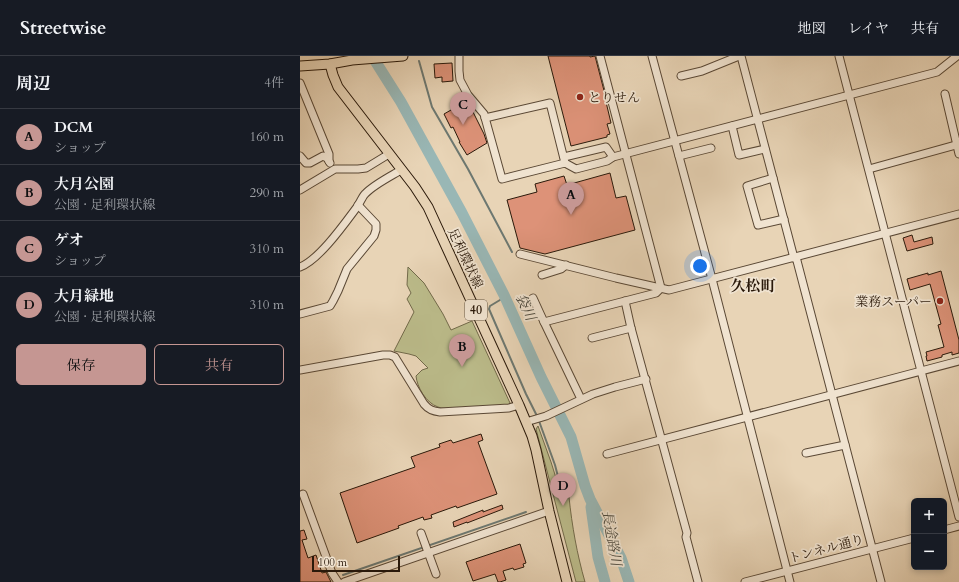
<!DOCTYPE html>
<html lang="ja">
<head>
<meta charset="utf-8">
<style>
  :root { --surface:#171b24; --page:#20242c; --text:#f1f3f6; --muted:#9ea1a6; --line:#363941; --accent:#c59692 }
  body { margin:0; font-family:Cardo,"Noto Serif JP",serif; background:var(--page); color:var(--text) }
  .controls { position:absolute; right:12px; bottom:12px; display:grid; overflow:hidden; border-radius:6px; box-shadow:0 2px 6px #0003 }
  .controls button { width:36px; height:36px; display:grid; place-items:center; padding:0; border:0; border-bottom:1px solid var(--line); background:var(--surface); color:var(--text); font:20px sans-serif }
  .scale { position:absolute; left:12px; bottom:10px; width:88px; box-sizing:border-box; padding-left:4px; border:2px solid #2a190a; border-top:0; font-size:11px; line-height:14px; white-space:nowrap; color:#2a190a; -webkit-text-stroke:3px #f0e3d0; paint-order:stroke }
  .you { position:absolute; left:400px; top:210px; width:14px; height:14px; margin:-10px; border:3px solid #fff; border-radius:50%; background:#1a73e8; box-shadow:0 0 0 6px #1a73e833 }
  .badge { display:grid; place-items:center; width:26px; height:26px; border-radius:50%; background:var(--accent); color:#111; font-size:13px; font-weight:700 }
  .pin { position:absolute; translate:-50% -33px; filter:drop-shadow(0 1px 2px #0008) }
  .pin::after { content:''; position:absolute; top:21px; width:14px; height:12px; background:inherit; clip-path:polygon(0 0,100% 0,50% 100%) }
  .list { margin:0; padding:0; list-style:none }
  h2 { display:flex; justify-content:space-between; align-items:center; height:52px; margin:0; padding:0 16px; font-size:17px }
  h2 small { font-size:13px; font-weight:400; color:var(--muted) }
  .list li { display:grid; grid-template-columns:26px 1fr auto; gap:12px; align-items:center; box-sizing:border-box; height:56px; padding:0 16px; border-top:1px solid var(--line) }
  .list b { display:block; font-size:15px; white-space:nowrap }
  .list p { margin:0; font-size:13px; white-space:nowrap; color:var(--muted) }
  .list em { font-size:13px; font-style:normal; color:var(--muted) }
  .actions { display:flex; gap:8px; padding:12px 16px }
  .actions a { flex:1; padding:9px 0; border:1px solid var(--accent); border-radius:6px; text-align:center; font-size:14px; color:var(--accent) }
  .actions .main { background:var(--accent); color:#111 }
  .map { position:relative; flex:none; width:659px; height:526px; overflow:hidden }
  header { display:flex; align-items:center; gap:24px; box-sizing:border-box; height:56px; padding:0 20px; background:var(--surface); border-bottom:1px solid var(--line) }
  header strong { font-size:19px }
  nav { display:flex; gap:22px; margin-inline-start:auto; font-size:14px }
  main { display:flex }
  aside { flex:1; background:var(--surface) }
  .map>svg:first-child { display:block }
</style>
</head>
<body>
<header>
<strong>Streetwise</strong>
<nav><a>地図</a><a>レイヤ</a><a>共有</a></nav>
</header>
<main>
<aside>
<h2>周辺<small>4件</small></h2>
<ul class="list">
<li><span class="badge">A</span><div><b>DCM</b><p>ショップ</p></div><em>160 m</em></li>
<li><span class="badge">B</span><div><b>大月公園</b><p>公園 · 足利環状線</p></div><em>290 m</em></li>
<li><span class="badge">C</span><div><b>ゲオ</b><p>ショップ</p></div><em>310 m</em></li>
<li><span class="badge">D</span><div><b>大月緑地</b><p>公園 · 足利環状線</p></div><em>310 m</em></li>
</ul>
<div class="actions"><a class="main">保存</a><a>共有</a></div>
</aside>
<div class="map">
<svg width="659" height="526" viewBox="0 0 659 526">
  <rect width="100%" height="100%" fill="#e8d4b6"/>
  <filter id="stains"><feTurbulence type="fractalNoise" baseFrequency=".005" numOctaves="4"/><feColorMatrix values="0 0 0 0 .2 0 0 0 0 .09 0 0 0 0 .02 0 0 0 .5 -.17"/></filter>
  <radialGradient id="worn" r=".72"><stop offset=".6" stop-color="#630" stop-opacity="0"/><stop offset="1" stop-color="#630" stop-opacity=".3"/></radialGradient>
  <!-- green -->
  <g fill="#bbbb8a" stroke="#726a4a">
    <path d="M 108,211 L 124,227 L 143,258 L 151,274 L 172,265 L 210,347 L 209,349 C 190,350 172,352 153,352 C 148,352 142,353 138,351 C 126,347 117,331 116,320 L 122,314 L 128,312 L 116,300 L 109,298 L 94,295 L 114,256 L 107,243 L 111,237 L 107,229 Z"/>
    <path d="M 238,370 L 251,406 L 261,438 L 263,442 L 269,441 C 272,470 277,498 285,526 L 276,526 L 236,373 Z"/>
  </g>
  <g fill="none" stroke-linecap="round" stroke-linejoin="round">
    <!-- stream -->
    <g stroke="#6d7871" stroke-width="2">
      <polyline points="119,5 132,51 168,113 212,196"/>
      <polyline points="204,239 200,244 190,250 189,253 226,338 237,360"/>
      <polyline points="239,365 255,409 263,440"/>
      <polyline points="43,519 226,456"/>
    </g>
    <!-- river -->
    <g stroke="#99b7b5" stroke-width="11">
      <polyline points="72,0 101,46 162,157 204,239 241,321 271,381 285,430 290,443 321,502 329,526"/>
      <polyline points="291,451 298,501 305,526"/>
    </g>
  </g>
  <!-- building -->
  <g fill="#dd9278" stroke="#2a190a">
    <polygon points="248,0 290,0 290,1 295,0 307,46 306,46 311,67 307,68 310,78 307,79 307,81 271,90"/>
    <polygon points="152,7 153,25 142,26 142,21 135,22 134,8"/>
    <polygon points="165,46 170,56 173,56 184,78 187,87 167,99 159,86 160,86 153,71 151,72 144,58"/>
    <polygon points="310,117 316,142 326,140 335,174 245,198 220,192 207,144 237,136 235,128 264,120 267,129"/>
    <polygon points="612,179 614,186 632,181 633,188 607,195 603,182"/>
    <polygon points="641,215 659,284 659,297 652,299 652,296 642,299 642,301 627,305 626,300 627,300 626,296 644,291 638,269 641,268 630,228 610,234 607,223 628,217 628,219"/>
    <polygon points="181,378 183,384 178,386 197,438 157,452 156,450 131,459 132,462 124,464 123,461 98,470 99,472 57,487 40,437 115,411 111,401 140,391 139,388 151,384 153,387"/>
    <polygon points="202,449 203,453 167,467 167,466 154,471 153,466 183,454 183,456"/>
    <polygon points="4,474 7,483 2,484 8,502 16,499 22,517 26,516 31,526 0,526 0,475"/>
    <polygon points="220,488 226,507 223,508 224,511 214,514 213,512 203,515 206,524 200,526 198,526 195,518 173,525 166,506"/>
  </g>
  <g fill="none" stroke-linecap="round" stroke-linejoin="round">
    <defs>
      <g id="minor">
        <polyline points="159,0 159,15 160,24 168,39 184,58 202,123 265,107 276,113 307,105 313,101 637,16 657,0"/>
        <polyline points="352,0 412,223 490,526"/>
        <polyline points="441,0 494,202"/>
        <polyline points="539,0 659,461"/>
        <polyline points="381,20 402,15 439,0"/>
        <polyline points="0,27 29,98 29,105"/>
        <polyline points="645,38 659,98"/>
        <polyline points="185,62 250,47 265,107"/>
        <polyline points="432,70 439,99 465,93"/>
        <polyline points="0,100 6,107 10,107 23,100 27,102 30,107"/>
        <polyline points="379,100 411,92"/>
        <polyline points="264,101 306,91 313,101"/>
        <polyline points="569,113 659,88"/>
        <polyline points="473,122 447,130 458,169 484,163"/>
        <polyline points="0,134 35,113 58,113 66,112 89,98"/>
        <polyline points="220,198 316,222 369,234 659,158"/>
        <polyline points="496,201 581,526"/>
        <path d="M 0,211 C 19,204 45,167 57,151 C 60,147 62,141 65,138 C 73,129 91,120 101,114"/>
        <polyline points="242,219 261,213 266,209"/>
        <polyline points="233,242 244,266"/>
        <polyline points="325,245 331,272 387,477 386,481 398,526"/>
        <polyline points="0,258 30,250 33,245 38,235 47,213 74,180 76,174 76,168 58,149"/>
        <polyline points="292,282 331,272"/>
        <path d="M 0,314 L 83,299 L 90,299 L 95,301 L 124,348 C 129,354 133,355 140,356 L 209,352 L 219,349"/>
        <polyline points="281,343 244,266 356,237 361,232 300,0"/>
        <polyline points="226,366 246,360 293,338 315,331 346,323"/>
        <polyline points="506,397 545,389"/>
        <polyline points="307,398 659,305"/>
        <polyline points="3,438 32,517 38,526"/>
        <polyline points="644,474 659,470"/>
        <polyline points="121,477 136,518"/>
        <polyline points="44,526 249,455"/>
        <polyline points="445,526 614,482"/>
      </g>
      <g id="major">
        <polyline points="30,8 33,19 38,31 115,131 128,151 219,349 232,380 236,394 249,455 267,526"/>
        <polyline points="0,10 30,8 52,4 103,0"/>
      </g>
    </defs>
    <!-- minor casing -->
    <use href="#minor" stroke="#5a4835" stroke-width="9"/>
    <!-- major casing -->
    <use href="#major" stroke="#2a190a" stroke-width="11"/>
    <!-- minor -->
    <use href="#minor" stroke="#f0e3d0" stroke-width="7"/>
    <!-- major -->
    <use href="#major" stroke="#e8d4b6" stroke-width="9"/>
  </g>
  <!-- markers -->
  <g fill="#8f2418" stroke="#f0e3d0" stroke-width="1.5">
    <circle cx="280" cy="41" r="4"/>
    <circle cx="640" cy="245" r="4"/>
  </g>
  <g text-anchor="middle" stroke-width="3.5" stroke-linejoin="round" paint-order="stroke">
    <!-- shield labels -->
    <rect fill="#f0e3d0" stroke="#655645" stroke-width="1" x="165" y="244" width="22" height="20" rx="3"/>
    <g font-size="12" font-weight="bold" fill="#2a190a">
      <text x="176" y="258">40</text>
    </g>
    <!-- poi labels -->
    <g font-size="13" fill="#2a190a" stroke="#f0e3d0" text-anchor="start">
      <text x="288" y="46">とりせん</text>
      <text x="632" y="250" text-anchor="end">業務スーパー</text>
    </g>
    <!-- street labels -->
    <g font-size="13" fill="#2a190a" stroke="#f0e3d0">
      <text transform="translate(166 202) rotate(65)" y="5">足利環状線</text>
      <text transform="translate(526 492) rotate(-15)" y="5">トンネル通り</text>
    </g>
    <!-- water labels -->
    <g font-size="14" font-style="italic" fill="#4b483d" stroke="#f0e3d0">
      <text transform="translate(226 251) rotate(65)" y="5">袋川</text>
      <text transform="translate(312 482) rotate(80)" y="5">長途路川</text>
    </g>
    <!-- quarter labels -->
    <g font-size="15" font-weight="bold" fill="#2a190a" stroke="#f0e3d0">
      <text x="453" y="235">久松町</text>
    </g>
  </g>
  <rect width="100%" height="100%" filter="url(#stains)"/>
  <rect width="100%" height="100%" fill="url(#worn)"/>
</svg>
<div class="controls">
<button>+</button>
<button>−</button>
</div>
<div class="scale">100 m</div>
<div class="you"></div>
<div class="pin badge" style="left:271px;top:159px">A</div>
<div class="pin badge" style="left:162px;top:311px">B</div>
<div class="pin badge" style="left:163px;top:69px">C</div>
<div class="pin badge" style="left:263px;top:450px">D</div>
</div>
</main>
</body>
</html>
